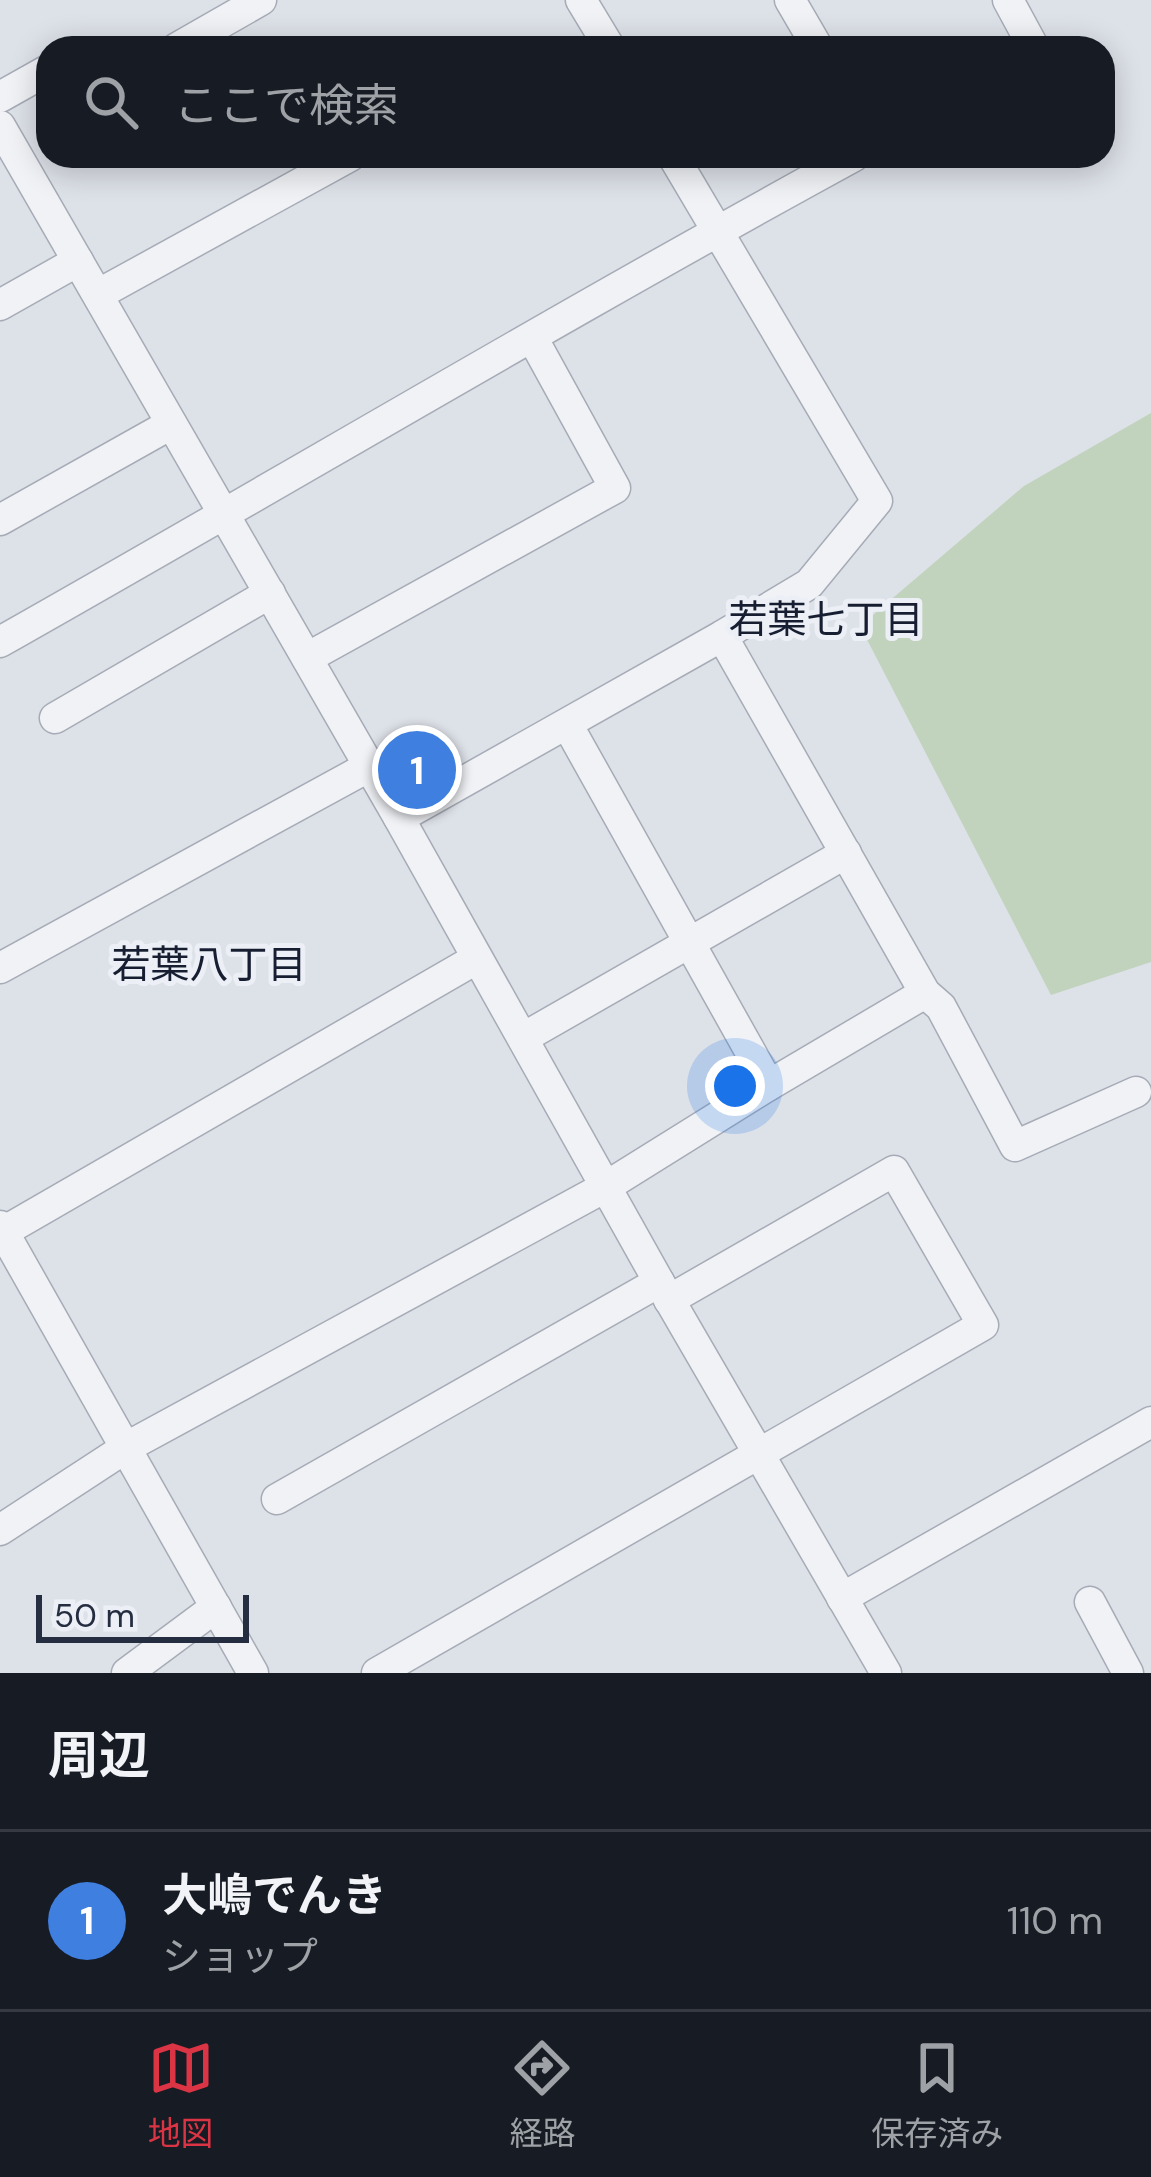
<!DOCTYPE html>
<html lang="ja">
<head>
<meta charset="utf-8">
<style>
  :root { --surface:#171b24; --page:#20242c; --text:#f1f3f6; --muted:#9ea1a6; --line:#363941; --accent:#db3444 }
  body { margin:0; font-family:"DM Sans","Noto Sans JP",sans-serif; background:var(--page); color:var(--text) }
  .scale { position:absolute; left:36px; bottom:30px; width:213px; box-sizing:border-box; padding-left:12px; border:6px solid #252d40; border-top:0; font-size:33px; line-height:42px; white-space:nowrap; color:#252d40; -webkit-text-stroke:9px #ecf0f6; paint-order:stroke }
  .you { position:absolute; left:735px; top:1086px; width:42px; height:42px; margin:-30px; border:9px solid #fff; border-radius:50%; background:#1a73e8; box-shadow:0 0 0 18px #1a73e833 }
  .badge { display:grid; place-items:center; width:78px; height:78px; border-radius:50%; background:var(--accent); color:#fff; font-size:39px; font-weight:700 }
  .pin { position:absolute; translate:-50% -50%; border:6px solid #fff; box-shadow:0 3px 12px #0006 }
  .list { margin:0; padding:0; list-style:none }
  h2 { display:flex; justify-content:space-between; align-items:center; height:156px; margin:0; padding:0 48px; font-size:51px }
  h2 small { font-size:39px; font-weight:400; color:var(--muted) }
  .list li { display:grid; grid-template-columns:78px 1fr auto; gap:36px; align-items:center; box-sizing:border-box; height:180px; padding:0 48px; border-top:3px solid var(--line) }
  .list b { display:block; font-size:45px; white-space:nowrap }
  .list p { margin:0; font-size:39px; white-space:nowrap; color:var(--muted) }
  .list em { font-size:39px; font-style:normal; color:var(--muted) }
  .icon { flex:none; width:66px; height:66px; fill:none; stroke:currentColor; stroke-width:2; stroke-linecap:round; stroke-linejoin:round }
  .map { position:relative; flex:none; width:1151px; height:1673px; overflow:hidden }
  .search { position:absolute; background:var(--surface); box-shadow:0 6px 30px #0003; left:36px; right:36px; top:36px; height:132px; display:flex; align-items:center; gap:30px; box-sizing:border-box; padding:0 42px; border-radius:36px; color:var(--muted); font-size:45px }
  .sheet { height:336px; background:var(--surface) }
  nav { display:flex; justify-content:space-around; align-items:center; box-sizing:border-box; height:168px; border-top:3px solid var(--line); background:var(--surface); font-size:33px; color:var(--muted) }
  nav a { display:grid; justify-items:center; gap:6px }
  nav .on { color:var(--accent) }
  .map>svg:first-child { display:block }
</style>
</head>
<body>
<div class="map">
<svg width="1151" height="1673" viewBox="0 0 1151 1673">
  <rect width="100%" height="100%" fill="#dde1e8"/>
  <!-- green -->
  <polygon fill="#c1d3bd" points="1151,413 1151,962 1051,995 860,626 1024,486"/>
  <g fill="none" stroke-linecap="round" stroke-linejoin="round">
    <defs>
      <g id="minor">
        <polyline points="581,0 610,48"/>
        <polyline points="790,0 818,48"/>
        <polyline points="1008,0 1034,48"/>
        <polyline points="177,48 261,0"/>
        <polyline points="0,97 48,70"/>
        <polyline points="0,126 399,818 659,1282 886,1673"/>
        <polyline points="99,294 350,156"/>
        <polyline points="0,305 78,261"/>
        <polyline points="0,520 171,424"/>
        <polyline points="722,636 925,993 941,1007 1015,1146 1136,1092"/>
        <path d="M 0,642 C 285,481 566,313 854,156"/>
        <polyline points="307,658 615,488 533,339"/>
        <polyline points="55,718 270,593"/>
        <polyline points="567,724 769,1085"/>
        <polyline points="399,818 722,636 809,584 877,501 673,156"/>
        <polyline points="0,968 368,767"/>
        <polyline points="523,1038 846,853"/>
        <polyline points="0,1226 253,1673"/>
        <polyline points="3,1232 476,959"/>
        <polyline points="277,1499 659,1282"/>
        <polyline points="0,1530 127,1447 607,1186 769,1085 925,993"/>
        <polyline points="842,1598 1151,1422"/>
        <polyline points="1090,1602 1128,1673"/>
        <polyline points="127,1673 216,1607"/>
        <polyline points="377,1673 983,1325 894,1171 669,1300"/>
      </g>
    </defs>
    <!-- minor casing -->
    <use href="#minor" stroke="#a6abb6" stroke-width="33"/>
    <!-- minor -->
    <use href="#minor" stroke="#f0f2f6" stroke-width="30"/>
  </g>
  <g text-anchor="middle" stroke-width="10" stroke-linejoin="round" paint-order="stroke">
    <!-- neighbourhood labels -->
    <g font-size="39" fill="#171e31" stroke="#ecf0f6">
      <text x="826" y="633">若葉七丁目</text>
      <text x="209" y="978">若葉八丁目</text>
    </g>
  </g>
</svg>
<div class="scale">50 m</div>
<div class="you"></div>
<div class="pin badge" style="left:417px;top:770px;background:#3f7fe0">1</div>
<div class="search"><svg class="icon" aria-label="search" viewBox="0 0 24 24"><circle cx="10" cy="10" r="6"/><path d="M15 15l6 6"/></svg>ここで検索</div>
</div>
<section class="sheet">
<h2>周辺<small></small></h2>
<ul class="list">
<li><span class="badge" style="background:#3f7fe0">1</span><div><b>大嶋でんき</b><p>ショップ</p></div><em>110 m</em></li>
</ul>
</section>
<nav>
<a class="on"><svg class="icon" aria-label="map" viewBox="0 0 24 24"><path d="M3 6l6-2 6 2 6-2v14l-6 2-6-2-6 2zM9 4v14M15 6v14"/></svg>地図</a>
<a><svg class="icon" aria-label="directions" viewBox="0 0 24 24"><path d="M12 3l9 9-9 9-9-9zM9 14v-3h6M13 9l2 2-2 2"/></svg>経路</a>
<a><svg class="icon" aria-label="saved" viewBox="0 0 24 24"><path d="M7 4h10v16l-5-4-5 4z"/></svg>保存済み</a>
</nav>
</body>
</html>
